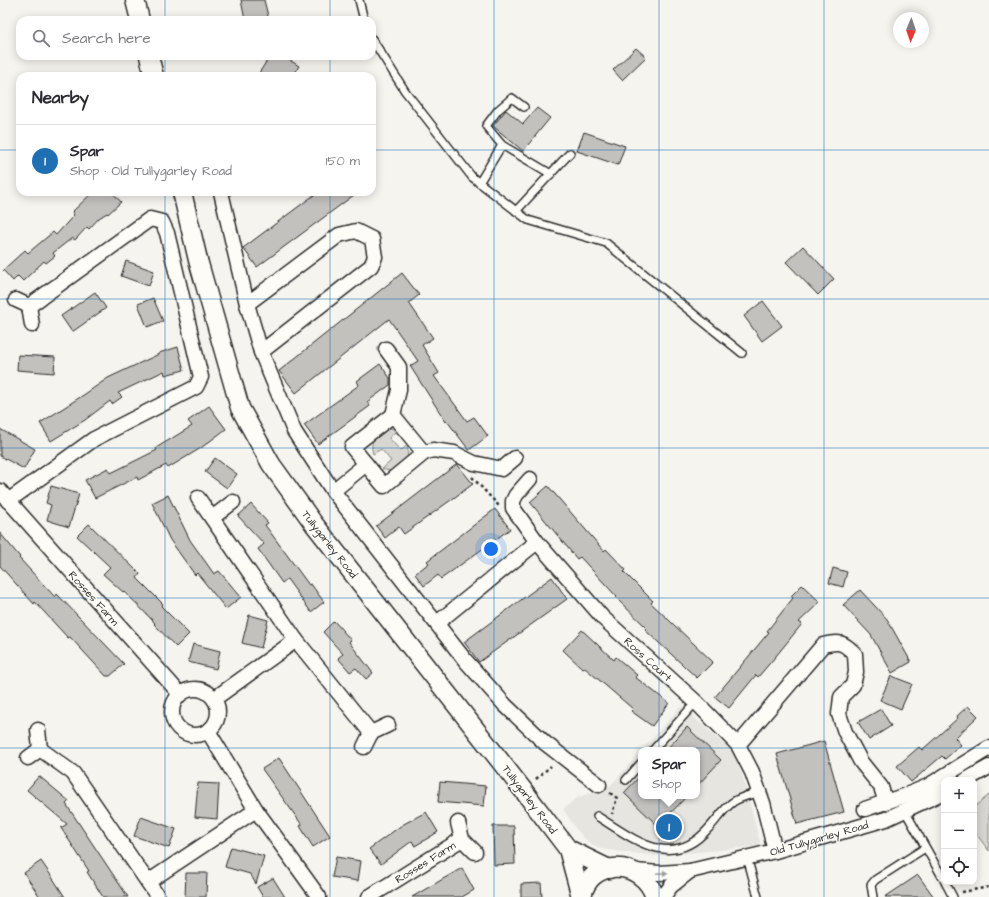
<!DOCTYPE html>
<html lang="en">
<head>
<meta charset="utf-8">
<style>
  :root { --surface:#fff; --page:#f2f2f3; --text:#2b2b33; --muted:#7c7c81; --line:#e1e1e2; --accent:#1f6fb2 }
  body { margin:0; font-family:"Architects Daughter",sans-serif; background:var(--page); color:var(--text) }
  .controls { position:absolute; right:12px; bottom:12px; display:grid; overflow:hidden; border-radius:8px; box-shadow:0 2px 10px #0003 }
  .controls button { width:36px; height:36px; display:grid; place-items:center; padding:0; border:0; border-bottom:1px solid var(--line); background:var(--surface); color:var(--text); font:20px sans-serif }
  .compass { position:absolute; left:893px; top:12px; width:36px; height:36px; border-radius:50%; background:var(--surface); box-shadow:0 2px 10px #0003; rotate:182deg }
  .you { position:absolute; left:491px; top:549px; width:14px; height:14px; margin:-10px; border:3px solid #fff; border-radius:50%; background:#1a73e8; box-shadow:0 0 0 6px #1a73e833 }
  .badge { display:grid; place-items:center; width:26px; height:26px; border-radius:50%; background:var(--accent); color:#fff; font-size:13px; font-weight:700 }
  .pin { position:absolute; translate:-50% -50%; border:2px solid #fff; box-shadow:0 1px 4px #0006 }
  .popup { position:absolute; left:638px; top:747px; width:62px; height:52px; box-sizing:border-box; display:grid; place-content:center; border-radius:8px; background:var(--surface); filter:drop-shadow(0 1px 3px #0005); font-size:13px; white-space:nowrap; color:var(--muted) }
  .popup b { font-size:15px; color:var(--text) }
  .popup::after { content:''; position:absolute; left:50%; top:100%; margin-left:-8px; border:8px solid transparent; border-top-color:var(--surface) }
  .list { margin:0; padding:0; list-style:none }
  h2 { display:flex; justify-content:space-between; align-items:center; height:52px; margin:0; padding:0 16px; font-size:17px }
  h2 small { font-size:13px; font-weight:400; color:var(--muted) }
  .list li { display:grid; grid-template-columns:26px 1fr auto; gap:12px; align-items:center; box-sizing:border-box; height:72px; padding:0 16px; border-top:1px solid var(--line) }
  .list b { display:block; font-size:15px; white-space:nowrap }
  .list p { margin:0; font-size:13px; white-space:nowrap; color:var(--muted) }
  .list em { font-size:13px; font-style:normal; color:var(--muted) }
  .icon { flex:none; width:22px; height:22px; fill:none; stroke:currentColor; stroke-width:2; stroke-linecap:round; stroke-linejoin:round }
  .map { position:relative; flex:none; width:989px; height:897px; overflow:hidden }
  .search { position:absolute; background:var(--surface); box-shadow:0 2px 10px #0003; left:16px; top:16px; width:360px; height:44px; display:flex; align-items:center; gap:10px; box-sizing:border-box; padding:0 14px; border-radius:12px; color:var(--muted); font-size:15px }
  .panel { position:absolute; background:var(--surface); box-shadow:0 2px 10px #0003; left:16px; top:72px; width:360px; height:124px; border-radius:12px }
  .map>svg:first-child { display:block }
</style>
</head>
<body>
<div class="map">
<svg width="989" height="897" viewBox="0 0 989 897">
  <rect width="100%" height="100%" fill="#f5f4ef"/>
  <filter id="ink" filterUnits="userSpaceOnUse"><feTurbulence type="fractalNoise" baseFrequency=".025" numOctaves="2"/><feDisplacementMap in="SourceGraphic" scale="8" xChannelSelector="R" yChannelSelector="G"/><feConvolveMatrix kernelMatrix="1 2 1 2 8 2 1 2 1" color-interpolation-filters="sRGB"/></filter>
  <g filter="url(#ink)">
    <!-- built -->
    <polygon fill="#e6e5e0" points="681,706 732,751 742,774 761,846 656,856 600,849 587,841 576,829 563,809 577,798 611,785 641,751 641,796 697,796 697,750 642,750"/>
    <!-- green -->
    <g fill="#d7d6d2" stroke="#81807e">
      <path d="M 390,428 L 397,430 L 389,438 L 401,451 L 407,445 C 411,463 399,475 382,469 L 391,461 L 381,449 L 373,454 C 369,441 376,430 390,428 Z"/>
      <polygon points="989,795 989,851 974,831 974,807"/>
    </g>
    <!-- building -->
    <g fill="#c2c1be" stroke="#2b2b2b">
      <polygon points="241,0 264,0 269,20 245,20"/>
      <polygon points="636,48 646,57 622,80 613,70"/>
      <polygon points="270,56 283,56 299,66 293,76 257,76"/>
      <polygon points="537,108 550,118 523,151 493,126 506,110 523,124"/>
      <polygon points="584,132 625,146 618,165 577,151"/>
      <polygon points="93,192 112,192 121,202 108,214 107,213 99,218 89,229 87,227 75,240 72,238 53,253 55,256 46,263 44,261 23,281 18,276 13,281 3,270 25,250 28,253 53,232 56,235 74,215 72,212"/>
      <polygon points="318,192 358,192 257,267 243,248"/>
      <polygon points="803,246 834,279 818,295 786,262"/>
      <polygon points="126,261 154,271 149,286 121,276"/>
      <polygon points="402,273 419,295 409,303 433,338 422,345 439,373 434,376 467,421 474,417 488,436 469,450 447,421 446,422 410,366 418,361 389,319 296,393 279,371"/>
      <polygon points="95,292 106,308 72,332 61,316"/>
      <polygon points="153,298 163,321 147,327 138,304"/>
      <polygon points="763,301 782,326 762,341 744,316"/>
      <polygon points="178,347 184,370 165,375 164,371 118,393 122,397 112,404 110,401 85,420 51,441 40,423 85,394 108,378 159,354 159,353"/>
      <polygon points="18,355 55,357 54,373 17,370"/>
      <polygon points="380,364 390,378 390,385 367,402 370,406 318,444 304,425 359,385 357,381"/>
      <polygon points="209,406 226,429 201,448 168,468 166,465 138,480 137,477 95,498 85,480 108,468 111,473 157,450 156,448 192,426 188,421"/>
      <polygon points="0,429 35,449 24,469 0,456"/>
      <polygon points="215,458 237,474 227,488 205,472"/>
      <polygon points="457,464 473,484 404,534 399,527 385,538 376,526"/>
      <polygon points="51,486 79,494 69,527 47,520 51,505 46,503"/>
      <polygon points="548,486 604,551 606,549 626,570 624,572 653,601 651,603 713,662 697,678 645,630 647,628 616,598 617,597 580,557 577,559 530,502"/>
      <polygon points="168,495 190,540 214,574 219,571 241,597 226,609 197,573 195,575 170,540 152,503"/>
      <polygon points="251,504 268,523 265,525 309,585 311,584 324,602 311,612 287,579 282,583 258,549 264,544 238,516"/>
      <polygon points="495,509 510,529 441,579 438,575 424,586 415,574 429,563 427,561"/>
      <polygon points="89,524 140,574 137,578 163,604 161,606 189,634 176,647 154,624 155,623 124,591 123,592 103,574 110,567 77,536"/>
      <polygon points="0,533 20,557 19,558 55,597 57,594 124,664 110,676 106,676 70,637 68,638 35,602 34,604 0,566"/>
      <polygon points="833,568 847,572 843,587 829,583"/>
      <polygon points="552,577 567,599 479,662 464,642"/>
      <polygon points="802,585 820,602 799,622 802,624 776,656 758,677 756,675 729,708 715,697 769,632 767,631 793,598 791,596"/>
      <polygon points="860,590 887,619 911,662 892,673 871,635 843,605"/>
      <polygon points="249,615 268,620 261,648 242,643"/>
      <polygon points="334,621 351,640 349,642 373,673 366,679 356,668 350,672 338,658 343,654 323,632"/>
      <polygon points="582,630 614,660 616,657 637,675 635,677 669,703 652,726 631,711 633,709 585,668 583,669 563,650"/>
      <polygon points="193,644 220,651 216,669 188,662"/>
      <polygon points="891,676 912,684 901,709 880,700"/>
      <polygon points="968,706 978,716 955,738 961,745 945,759 942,756 911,782 897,766 919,747 922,750 958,718 957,716"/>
      <polygon points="881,709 891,726 869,740 858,722"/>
      <polygon points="687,727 721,760 697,786 697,750 666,750"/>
      <polygon points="824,741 844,812 797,824 777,754"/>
      <polygon points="279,758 330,836 313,847 300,826 302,825 262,769"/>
      <polygon points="641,775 641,796 687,796 658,826 624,793"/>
      <polygon points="39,776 69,801 66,804 128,897 103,897 87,872 89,871 61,828 67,824 27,790"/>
      <polygon points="440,782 486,786 484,806 438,802"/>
      <polygon points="198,783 219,784 217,819 195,817"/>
      <polygon points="426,812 438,832 415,846 412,841 381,864 369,849 402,825"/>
      <polygon points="141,817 176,829 169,848 134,836"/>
      <polygon points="493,826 514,826 515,864 494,865"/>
      <polygon points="231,847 264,856 256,884 250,874 225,867"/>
      <polygon points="336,857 361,861 358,881 332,877"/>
      <polygon points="41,861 52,877 65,897 40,897 24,873"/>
      <polygon points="462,868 474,890 462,897 412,897"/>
      <polygon points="186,873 207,873 206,897 185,897"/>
      <polygon points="918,875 934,897 885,897"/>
      <polygon points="273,878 285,897 263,897 257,887"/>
      <polygon points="541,883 542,897 521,897 521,884"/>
    </g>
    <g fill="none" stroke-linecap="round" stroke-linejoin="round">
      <defs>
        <g id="service">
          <polyline points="359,0 364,20"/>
          <polyline points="372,39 405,91 472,177 528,220 606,243 742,353"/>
          <polyline points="524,107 512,98 498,110 486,126 502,145 551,174"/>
          <polyline points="479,183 502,145"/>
          <polyline points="516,211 570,153"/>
          <polyline points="653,750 696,702"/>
          <polyline points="626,780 641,763"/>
          <polyline points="905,811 944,880"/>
          <path d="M 597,816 C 634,839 671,871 708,829 C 716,821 724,808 733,802 C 740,797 751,795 759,792"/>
          <polyline points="747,857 758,897"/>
          <polyline points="945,882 953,897"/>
          <polyline points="873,897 871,885 875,880 925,848"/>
        </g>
        <g id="minor">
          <polyline points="221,192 247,304 261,352 294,431 333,491 465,660 505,705 545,743 599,785"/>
          <polyline points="16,300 29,306 32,325"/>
          <polyline points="247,304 339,235 356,231 372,239 375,257 371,266 261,352"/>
          <polyline points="386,349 399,367 399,390 393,415"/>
          <polyline points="424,453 393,415 352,447 384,486 424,453 433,450 454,453 474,463 502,469 515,458"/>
          <polyline points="530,479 516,495 513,501 513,508 537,542 603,618 696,702 738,745 752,772 763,803 775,851"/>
          <polyline points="0,491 180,694"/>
          <polyline points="333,491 366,464"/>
          <polyline points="198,498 296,640 371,733"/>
          <polyline points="8,501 94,439 196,387 201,377 167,233 162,222 150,219 29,306"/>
          <polyline points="212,518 233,502"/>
          <polyline points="437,623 537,542"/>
          <circle cx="195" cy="712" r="23"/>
          <polyline points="214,699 296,640"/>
          <polyline points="208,731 256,810 319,897"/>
          <path d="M 738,745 L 823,645 C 840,641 843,642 855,654 L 856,672 L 853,685 L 841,697 L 839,714 L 845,732 L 861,762 L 881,787 L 886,803"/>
          <polyline points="364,747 371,733 388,725"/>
          <polyline points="40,749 73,773 158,897"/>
          <polyline points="28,758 40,749 38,730"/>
          <polyline points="966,780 989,767"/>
          <polyline points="865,809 909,794 928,786 989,748"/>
          <polyline points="458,823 462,839 475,852"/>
          <polyline points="635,871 659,873 690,871 775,851 886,819 944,792"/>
          <polyline points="148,882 256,810"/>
          <polyline points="369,897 462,839"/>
          <polyline points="663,897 671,886 690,871"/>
        </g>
        <g id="tertiary">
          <polyline points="135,0 140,20"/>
          <polyline points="149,56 154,76"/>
          <polyline points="182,192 198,260 240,408 271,464 314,524 523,790 568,849 581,897"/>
          <polyline points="568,849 609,869"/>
          <path d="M 582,897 C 588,859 642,857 655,897"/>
        </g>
      </defs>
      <!-- service casing -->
      <use href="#service" stroke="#2b2b2b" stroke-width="10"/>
      <!-- minor casing -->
      <use href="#minor" stroke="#2b2b2b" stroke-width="17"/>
      <!-- tertiary casing -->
      <use href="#tertiary" stroke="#2b2b2b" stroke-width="21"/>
      <!-- path -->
      <g stroke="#2b2b2b" stroke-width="2.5" stroke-dasharray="3 3" stroke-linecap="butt">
        <polyline points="472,477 499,506"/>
        <polyline points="536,779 551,766"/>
        <polyline points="610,793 617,798 612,814"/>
        <polyline points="962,892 989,887"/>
      </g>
      <!-- service -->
      <use href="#service" stroke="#fdfcf7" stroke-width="7"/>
      <!-- minor -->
      <use href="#minor" stroke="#fdfcf7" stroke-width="14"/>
      <!-- tertiary -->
      <use href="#tertiary" stroke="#fdfcf7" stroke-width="18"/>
    </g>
    <!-- one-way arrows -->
    <defs><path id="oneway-solid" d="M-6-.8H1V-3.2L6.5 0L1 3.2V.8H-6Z"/></defs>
    <use fill="#9e9e9b" href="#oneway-solid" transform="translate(662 873) rotate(-2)"/>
  </g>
  <!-- grid -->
  <path fill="none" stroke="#1f6fb2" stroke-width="1" stroke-opacity="0.55" d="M 165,0 L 165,20M 330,0 L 330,20M 494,0 L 494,897M 659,0 L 659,897M 824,0 L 824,897M 165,56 L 165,76M 330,56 L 330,76M 0,150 L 20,150M 372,150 L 989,150M 165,192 L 165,897M 330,192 L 330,897M 0,299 L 989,299M 0,448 L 989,448M 0,598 L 989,598M 0,748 L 989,748"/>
  <g text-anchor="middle" stroke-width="3" stroke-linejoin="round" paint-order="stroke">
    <!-- street labels -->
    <g font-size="11" fill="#2b2b2b" stroke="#fdfcf7">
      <text transform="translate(330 544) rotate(52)" y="4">Tullygarley Road</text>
      <text transform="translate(94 598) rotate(48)" y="4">Rosses Farm</text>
      <text transform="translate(648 659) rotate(42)" y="4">Ross Court</text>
      <text transform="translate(530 799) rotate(53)" y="4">Tullygarley Road</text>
      <text transform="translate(819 838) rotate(-16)" y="4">Old Tullygarley Road</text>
      <text transform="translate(425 862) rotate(-32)" y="4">Rosses Farm</text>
    </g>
  </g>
</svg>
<div class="controls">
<button>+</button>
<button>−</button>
<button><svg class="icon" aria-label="locate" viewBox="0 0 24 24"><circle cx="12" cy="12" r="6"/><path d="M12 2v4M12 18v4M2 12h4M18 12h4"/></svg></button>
</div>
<svg class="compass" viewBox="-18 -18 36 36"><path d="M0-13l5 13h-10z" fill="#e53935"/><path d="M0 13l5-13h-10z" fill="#7c7c81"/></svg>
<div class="you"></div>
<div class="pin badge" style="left:669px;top:827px">1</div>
<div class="popup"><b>Spar</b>Shop</div>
<div class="search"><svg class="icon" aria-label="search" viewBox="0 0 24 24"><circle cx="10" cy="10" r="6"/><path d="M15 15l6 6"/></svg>Search here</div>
<section class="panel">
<h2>Nearby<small></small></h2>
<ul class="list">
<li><span class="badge">1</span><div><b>Spar</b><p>Shop · Old Tullygarley Road</p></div><em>150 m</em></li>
</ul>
</section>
</div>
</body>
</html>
